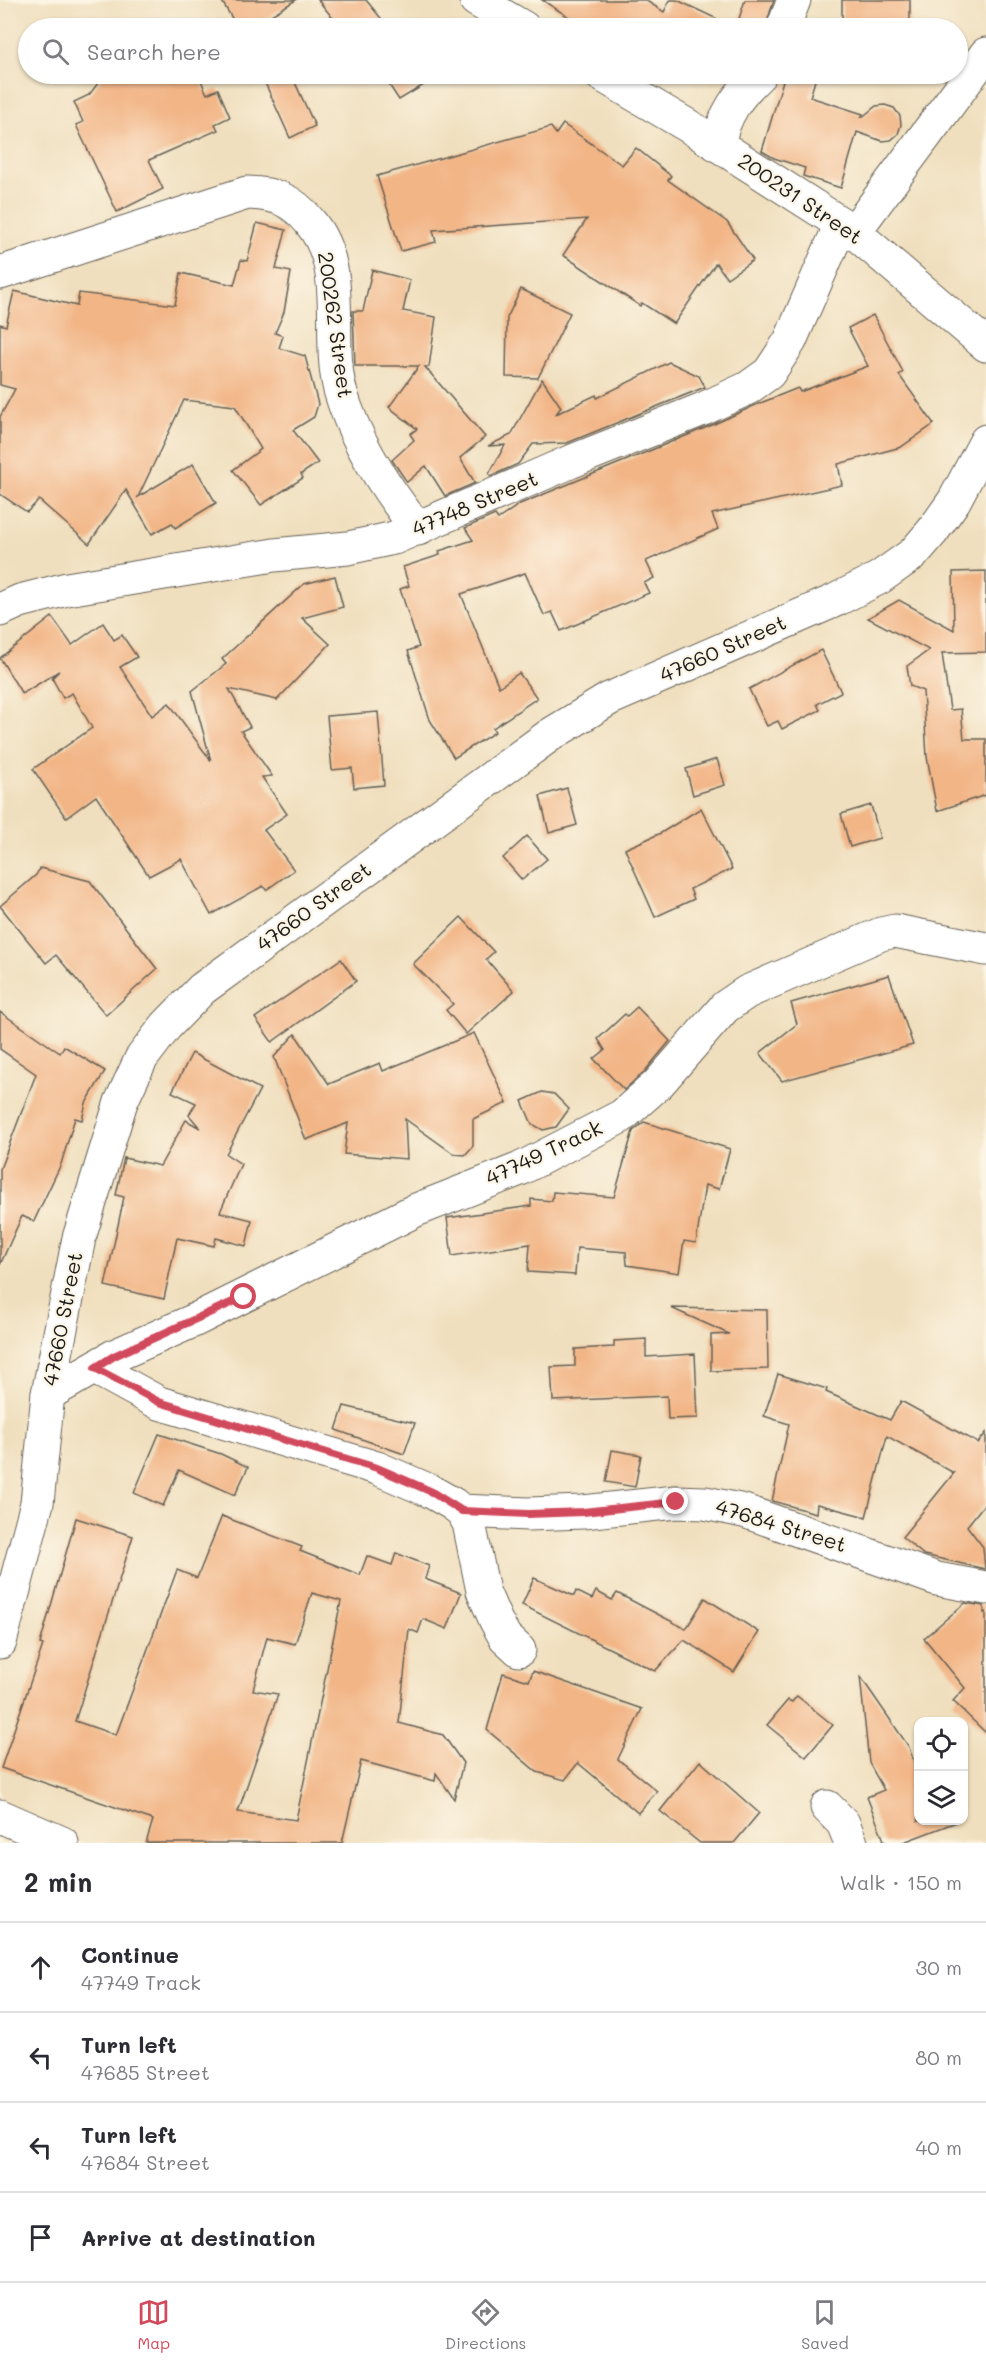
<!DOCTYPE html>
<html lang="en">
<head>
<meta charset="utf-8">
<style>
  :root { --surface:#fff; --page:#f7f7f7; --text:#2b2b33; --muted:#7c7c81; --line:#e1e1e2; --accent:#d1495b }
  body { margin:0; font-family:Mali,sans-serif; background:var(--page); color:var(--text) }
  .controls { position:absolute; right:18px; bottom:18px; display:grid; overflow:hidden; border-radius:12px; box-shadow:0 2px 4px #0004 }
  .controls button { width:54px; height:54px; display:grid; place-items:center; padding:0; border:0; border-bottom:2px solid var(--line); background:var(--surface); color:var(--text); font:30px sans-serif }
  .stop { position:absolute; width:18px; height:18px; margin:-14px; border:4px solid #d1495b; border-radius:50%; background:#fff }
  .stop.end { background:#d1495b; border-color:#fff; box-shadow:0 2px 6px #0008 }
  .list { margin:0; padding:0; list-style:none }
  h2 { display:flex; justify-content:space-between; align-items:center; height:78px; margin:0; padding:0 24px; font-size:26px }
  h2 small { font-size:20px; font-weight:400; color:var(--muted) }
  .list li { display:grid; grid-template-columns:39px 1fr auto; gap:18px; align-items:center; box-sizing:border-box; height:90px; padding:0 24px; border-top:2px solid var(--line) }
  .list b { display:block; font-size:22px; white-space:nowrap }
  .list p { margin:0; font-size:20px; white-space:nowrap; color:var(--muted) }
  .list em { font-size:20px; font-style:normal; color:var(--muted) }
  .icon { flex:none; width:33px; height:33px; fill:none; stroke:currentColor; stroke-width:2; stroke-linecap:round; stroke-linejoin:round }
  .map { position:relative; flex:none; width:986px; height:1843px; overflow:hidden }
  .search { position:absolute; background:var(--surface); box-shadow:0 2px 4px #0004; left:18px; right:18px; top:18px; height:66px; display:flex; align-items:center; gap:15px; box-sizing:border-box; padding:0 21px; border-radius:33px; color:var(--muted); font-size:22px }
  .sheet { height:438px; background:var(--surface) }
  nav { display:flex; justify-content:space-around; align-items:center; box-sizing:border-box; height:84px; border-top:2px solid var(--line); background:var(--surface); font-size:16px; color:var(--muted) }
  nav a { display:grid; justify-items:center; gap:3px }
  nav .on { color:var(--accent) }
  .map>svg:first-child { display:block }
</style>
</head>
<body>
<div class="map">
<svg width="986" height="1843" viewBox="0 0 986 1843">
  <rect width="100%" height="100%" fill="#fcf5e5"/>
  <filter id="ink" filterUnits="userSpaceOnUse"><feTurbulence type="fractalNoise" baseFrequency=".0167" numOctaves="2"/><feDisplacementMap in="SourceGraphic" scale="12" xChannelSelector="R" yChannelSelector="G"/><feConvolveMatrix kernelMatrix="1 2 1 2 8 2 1 2 1" color-interpolation-filters="sRGB"/></filter>
  <filter id="wash" filterUnits="userSpaceOnUse"><feTurbulence type="fractalNoise" baseFrequency=".008" numOctaves="4" result="noise"/><feDisplacementMap in="SourceGraphic" scale="24" xChannelSelector="R" yChannelSelector="G"/><feGaussianBlur stdDeviation="1.35" result="paint"/><feColorMatrix in="noise" values="0 0 0 0 0 0 0 0 0 0 0 0 0 0 0 0 0 1.4 0 .05"/><feComposite in="paint" operator="in"/></filter>
  <g filter="url(#wash)">
    <rect width="100%" height="100%" fill="#f0dfbe"/>
    <g id="blocks">
      <!-- building -->
      <g fill="#f2b586" fill-rule="evenodd">
        <polygon points="221,0 296,0 250,28 238,28"/>
        <polygon points="318,0 366,0 389,28 341,28"/>
        <polygon points="542,0 645,0 664,12 670,0 677,0 736,28 745,0 774,0 765,28 586,28"/>
        <rect x="842" y="0" width="68" height="28"/>
        <polygon points="105,74 198,74 207,94 218,89 230,117 215,124 218,130 149,160 163,189 117,212 76,125 83,122 74,102 89,95"/>
        <polygon points="261,74 291,74 315,126 290,138"/>
        <polygon points="382,74 427,74 432,80 399,100"/>
        <polygon points="785,74 817,74 810,97 863,114 861,118 876,106 885,105 894,108 900,116 901,125 898,134 891,140 882,141 857,132 841,188 803,176 805,168 774,158 762,151"/>
        <polygon points="563,124 622,165 636,148 671,176 668,180 727,222 753,260 727,278 716,263 674,324 642,303 640,306 563,255 587,219 433,230 436,242 401,251 377,176 551,127 556,134"/>
        <polygon points="257,223 286,230 276,269 291,272 284,312 275,333 283,336 279,348 305,356 318,404 314,417 293,430 318,463 301,474 303,478 261,505 233,470 261,449 235,406 184,400 138,497 193,464 216,503 175,528 172,523 152,534 126,490 89,544 39,500 27,512 0,494 0,417 15,389 0,385 0,324 6,326 14,291 77,306 79,293 175,305 181,273 234,285 241,260 247,261"/>
        <polygon points="372,270 410,280 403,311 436,317 429,367 425,367 485,437 460,458 475,483 445,496 426,466 407,482 392,460 414,440 410,434 417,429 389,407 419,366 355,366 353,311 363,311"/>
        <polygon points="521,289 570,313 538,378 506,377 507,318"/>
        <polygon points="873,315 903,372 899,375 934,424 901,447 838,464 842,485 712,514 718,529 646,561 654,578 644,583 649,593 561,631 552,612 544,615 525,573 461,594 499,687 519,673 537,698 493,728 495,732 454,758 430,720 408,651 419,647 400,589 409,586 403,567 440,555 439,551 473,540 465,528 495,515 498,519 520,504 710,426 758,404 798,388 800,392 868,366 848,328"/>
        <polygon points="669,362 699,376 705,387 567,443 533,444 518,464 491,476 489,474 505,445 488,446 511,435 542,379 561,407 556,414 596,395 597,398"/>
        <polygon points="986,571 986,652 942,653 950,710 961,709 964,739 986,739 986,795 937,811 927,757 923,691 910,686 907,666 929,650 868,618 899,600 954,630 953,572"/>
        <polygon points="335,576 343,607 302,618 330,644 277,700 229,689 250,727 241,731 272,776 262,777 287,814 264,830 294,870 266,890 263,886 211,915 181,859 149,876 96,796 66,818 33,769 92,728 72,693 63,698 52,678 59,671 22,694 0,658 52,617 72,645 103,623 114,640 122,635 137,657 120,667 152,716 169,703 211,761 192,691 226,664 222,659 304,584"/>
        <polygon points="821,650 841,692 817,704 820,710 782,729 778,721 767,726 749,689"/>
        <polygon points="378,712 384,785 354,788 352,768 332,770 327,716"/>
        <polygon points="717,759 725,785 693,795 686,769"/>
        <polygon points="567,788 577,825 549,833 540,796"/>
        <polygon points="871,805 880,838 850,847 841,814"/>
        <polygon points="701,808 732,869 690,889 694,899 655,917 625,849 661,833"/>
        <polygon points="527,836 547,859 522,880 503,858"/>
        <polygon points="40,868 90,881 157,969 106,1015 56,955 46,963 0,906 36,875"/>
        <polygon points="461,917 494,952 486,959 514,991 466,1034 446,1010 453,1004 413,964"/>
        <polygon points="341,959 356,981 272,1042 255,1018"/>
        <polygon points="889,975 913,1045 782,1081 760,1053 797,1024 791,1003"/>
        <polygon points="637,1007 670,1041 645,1071 624,1090 594,1059 605,1050 598,1039 625,1014 627,1016"/>
        <polygon points="0,1012 60,1053 64,1046 105,1071 86,1103 82,1120 75,1118 61,1164 34,1221 22,1216 0,1265 0,1169 36,1074 0,1049"/>
        <polygon points="474,1033 507,1103 473,1119 473,1146 465,1155 454,1154 405,1119 407,1159 344,1154 348,1123 306,1140 274,1057 295,1034 329,1084 380,1063 383,1071"/>
        <polygon points="192,1053 260,1089 226,1154 241,1164 220,1212 252,1220 246,1246 216,1238 214,1246 177,1238 164,1299 105,1286 124,1197 116,1195 124,1158 160,1166 186,1120 200,1128 189,1115 196,1103 172,1092"/>
        <polygon points="542,1092 554,1094 569,1109 556,1127 543,1130 532,1124 522,1101"/>
        <polygon points="644,1122 730,1149 719,1189 705,1185 696,1243 684,1241 679,1273 627,1265 626,1252 577,1248 575,1275 528,1272 530,1244 452,1256 447,1218 531,1206 531,1199 552,1201 553,1192 614,1197 633,1131"/>
        <polygon points="671,1308 767,1310 768,1369 711,1371 711,1335 729,1334"/>
        <polygon points="646,1339 646,1357 695,1354 698,1418 668,1419 667,1396 553,1401 551,1367 575,1366 575,1349 614,1347 614,1341"/>
        <polygon points="778,1374 827,1389 826,1392 890,1420 901,1401 978,1443 986,1433 986,1502 967,1526 983,1547 985,1569 924,1555 902,1537 954,1473 887,1436 866,1517 817,1504 816,1513 772,1501 789,1424 764,1416"/>
        <polygon points="344,1406 415,1423 404,1454 336,1430"/>
        <polygon points="159,1434 221,1454 248,1467 235,1495 179,1470 163,1506 134,1493"/>
        <polygon points="612,1450 641,1455 635,1487 606,1482"/>
        <path d="M 222,1516 L 302,1547 L 300,1551 L 360,1575 L 367,1556 L 392,1565 L 396,1553 L 429,1566 L 425,1579 L 461,1593 L 447,1629 L 423,1619 L 418,1633 L 409,1629 L 399,1723 L 443,1735 L 463,1763 L 454,1799 L 436,1773 L 435,1781 L 361,1761 L 342,1843 L 146,1843 L 153,1820 L 1,1768 L 43,1645 L 40,1644 L 76,1518 L 133,1536 L 75,1721 L 116,1735 L 177,1570 L 197,1578 ZM 312,1593 L 341,1601 L 296,1820 L 238,1812 L 278,1694 L 253,1690 L 267,1637 L 295,1644 Z"/>
        <polygon points="534,1578 574,1596 576,1591 592,1599 596,1591 612,1600 617,1593 686,1629 705,1598 759,1632 734,1672 684,1640 655,1671 522,1605"/>
        <polygon points="965,1603 984,1606 984,1613 986,1612 986,1733 953,1701 965,1688 924,1638"/>
        <polygon points="533,1671 642,1709 618,1759 657,1791 638,1813 578,1763 565,1780 537,1772 487,1730 503,1673 529,1681"/>
        <polygon points="860,1676 909,1747 918,1775 918,1821 959,1821 901,1843 885,1843 867,1797 884,1790 869,1763"/>
        <polygon points="797,1696 833,1725 806,1757 767,1725 788,1700 792,1702"/>
        <polygon points="700,1761 759,1813 734,1843 700,1843 660,1811"/>
      </g>
    </g>
  </g>
  <g filter="url(#ink)">
    <use href="#blocks" fill-opacity="0" stroke="#666055" stroke-width="1.5"/>
    <g fill="none" stroke-linecap="round" stroke-linejoin="round">
      <defs>
        <g id="minor">
          <polyline points="476,0 524,28"/>
          <polyline points="783,28 794,0"/>
          <polyline points="600,74 690,127 854,232 986,345"/>
          <path d="M 718,145 C 724,114 738,95 760,74"/>
          <polyline points="854,232 986,54"/>
          <path d="M 0,273 L 247,193 C 275,194 292,199 310,222 C 349,269 326,335 340,390 C 355,442 385,488 418,529"/>
          <polyline points="0,610 20,601 67,589 274,555 348,548 394,538 570,462 703,409 748,388 769,373 790,341 841,224"/>
          <polyline points="95,1368 159,1403 377,1468 430,1491 453,1504 462,1511 469,1523 483,1591 496,1621 505,1637 519,1650"/>
          <polyline points="48,1394 114,1356 193,1321 416,1210 520,1169 622,1116 658,1084 725,1007 747,992 881,934 895,931 986,949"/>
          <polyline points="462,1511 528,1514 583,1512 676,1502 705,1503 744,1511 937,1579 986,1588"/>
          <polyline points="0,1642 37,1503 48,1394 79,1238 121,1102 141,1059 166,1026 202,989 550,735 609,699 836,600 879,578 913,554 932,532 954,501 986,441"/>
          <polyline points="827,1807 843,1823 851,1843"/>
          <polyline points="0,1816 62,1843"/>
        </g>
      </defs>
      <!-- minor casing -->
      <use href="#minor" stroke="#666055" stroke-width="35"/>
      <!-- minor -->
      <use href="#minor" stroke="#fff" stroke-width="33"/>
    </g>
  </g>
  <g fill="none" stroke-linecap="round" stroke-linejoin="round" filter="url(#ink)">
    <!-- route -->
    <polyline stroke="#d1495b" stroke-width="8" points="244,1297 114,1356 95,1368 159,1402 377,1468 430,1491 462,1511 528,1514 583,1512 676,1502"/>
  </g>
  <g text-anchor="middle" stroke-width="4.5" stroke-linejoin="round" paint-order="stroke">
    <!-- street labels -->
    <g font-size="21" fill="#1c1c1c" stroke="#fcf5e5">
      <text transform="translate(800 199) rotate(34)" y="7">200231 Street</text>
      <text transform="translate(335 325) rotate(82)" y="7">200262 Street</text>
      <text transform="translate(475 504) rotate(-23)" y="7">47748 Street</text>
      <text transform="translate(723 649) rotate(-24)" y="7">47660 Street</text>
      <text transform="translate(314 907) rotate(-36)" y="7">47660 Street</text>
      <text transform="translate(544 1153) rotate(-25)" y="7">47749 Track</text>
      <text transform="translate(63 1319) rotate(-79)" y="7">47660 Street</text>
      <text transform="translate(781 1526) rotate(17)" y="7">47684 Street</text>
    </g>
  </g>
</svg>
<div class="controls">
<button><svg class="icon" aria-label="locate" viewBox="0 0 24 24"><circle cx="12" cy="12" r="6"/><path d="M12 2v4M12 18v4M2 12h4M18 12h4"/></svg></button>
<button><svg class="icon" aria-label="layers" viewBox="0 0 24 24"><path d="M12 4l9 5-9 5-9-5zM3 14l9 5 9-5"/></svg></button>
</div>
<div class="stop" style="left:244px;top:1297px"></div>
<div class="stop end" style="left:676px;top:1502px"></div>
<div class="search"><svg class="icon" aria-label="search" viewBox="0 0 24 24"><circle cx="10" cy="10" r="6"/><path d="M15 15l6 6"/></svg>Search here</div>
</div>
<section class="sheet">
<h2>2 min<small>Walk · 150 m</small></h2>
<ul class="list">
<li><svg class="icon" aria-label="ahead" viewBox="0 0 24 24"><path d="M12 20V5M6 11l6-6 6 6"/></svg><div><b>Continue</b><p>47749 Track</p></div><em>30 m</em></li>
<li><svg class="icon" aria-label="left" viewBox="0 0 24 24"><path d="M17 20v-9H6M10 6l-5 5 5 5"/></svg><div><b>Turn left</b><p>47685 Street</p></div><em>80 m</em></li>
<li><svg class="icon" aria-label="left" viewBox="0 0 24 24"><path d="M17 20v-9H6M10 6l-5 5 5 5"/></svg><div><b>Turn left</b><p>47684 Street</p></div><em>40 m</em></li>
<li><svg class="icon" aria-label="arrive" viewBox="0 0 24 24"><path d="M6 21V4h12l-3 4 3 4H6"/></svg><div><b>Arrive at destination</b></div></li>
</ul>
</section>
<nav>
<a class="on"><svg class="icon" aria-label="map" viewBox="0 0 24 24"><path d="M3 6l6-2 6 2 6-2v14l-6 2-6-2-6 2zM9 4v14M15 6v14"/></svg>Map</a>
<a><svg class="icon" aria-label="directions" viewBox="0 0 24 24"><path d="M12 3l9 9-9 9-9-9zM9 14v-3h6M13 9l2 2-2 2"/></svg>Directions</a>
<a><svg class="icon" aria-label="saved" viewBox="0 0 24 24"><path d="M7 4h10v16l-5-4-5 4z"/></svg>Saved</a>
</nav>
</body>
</html>
